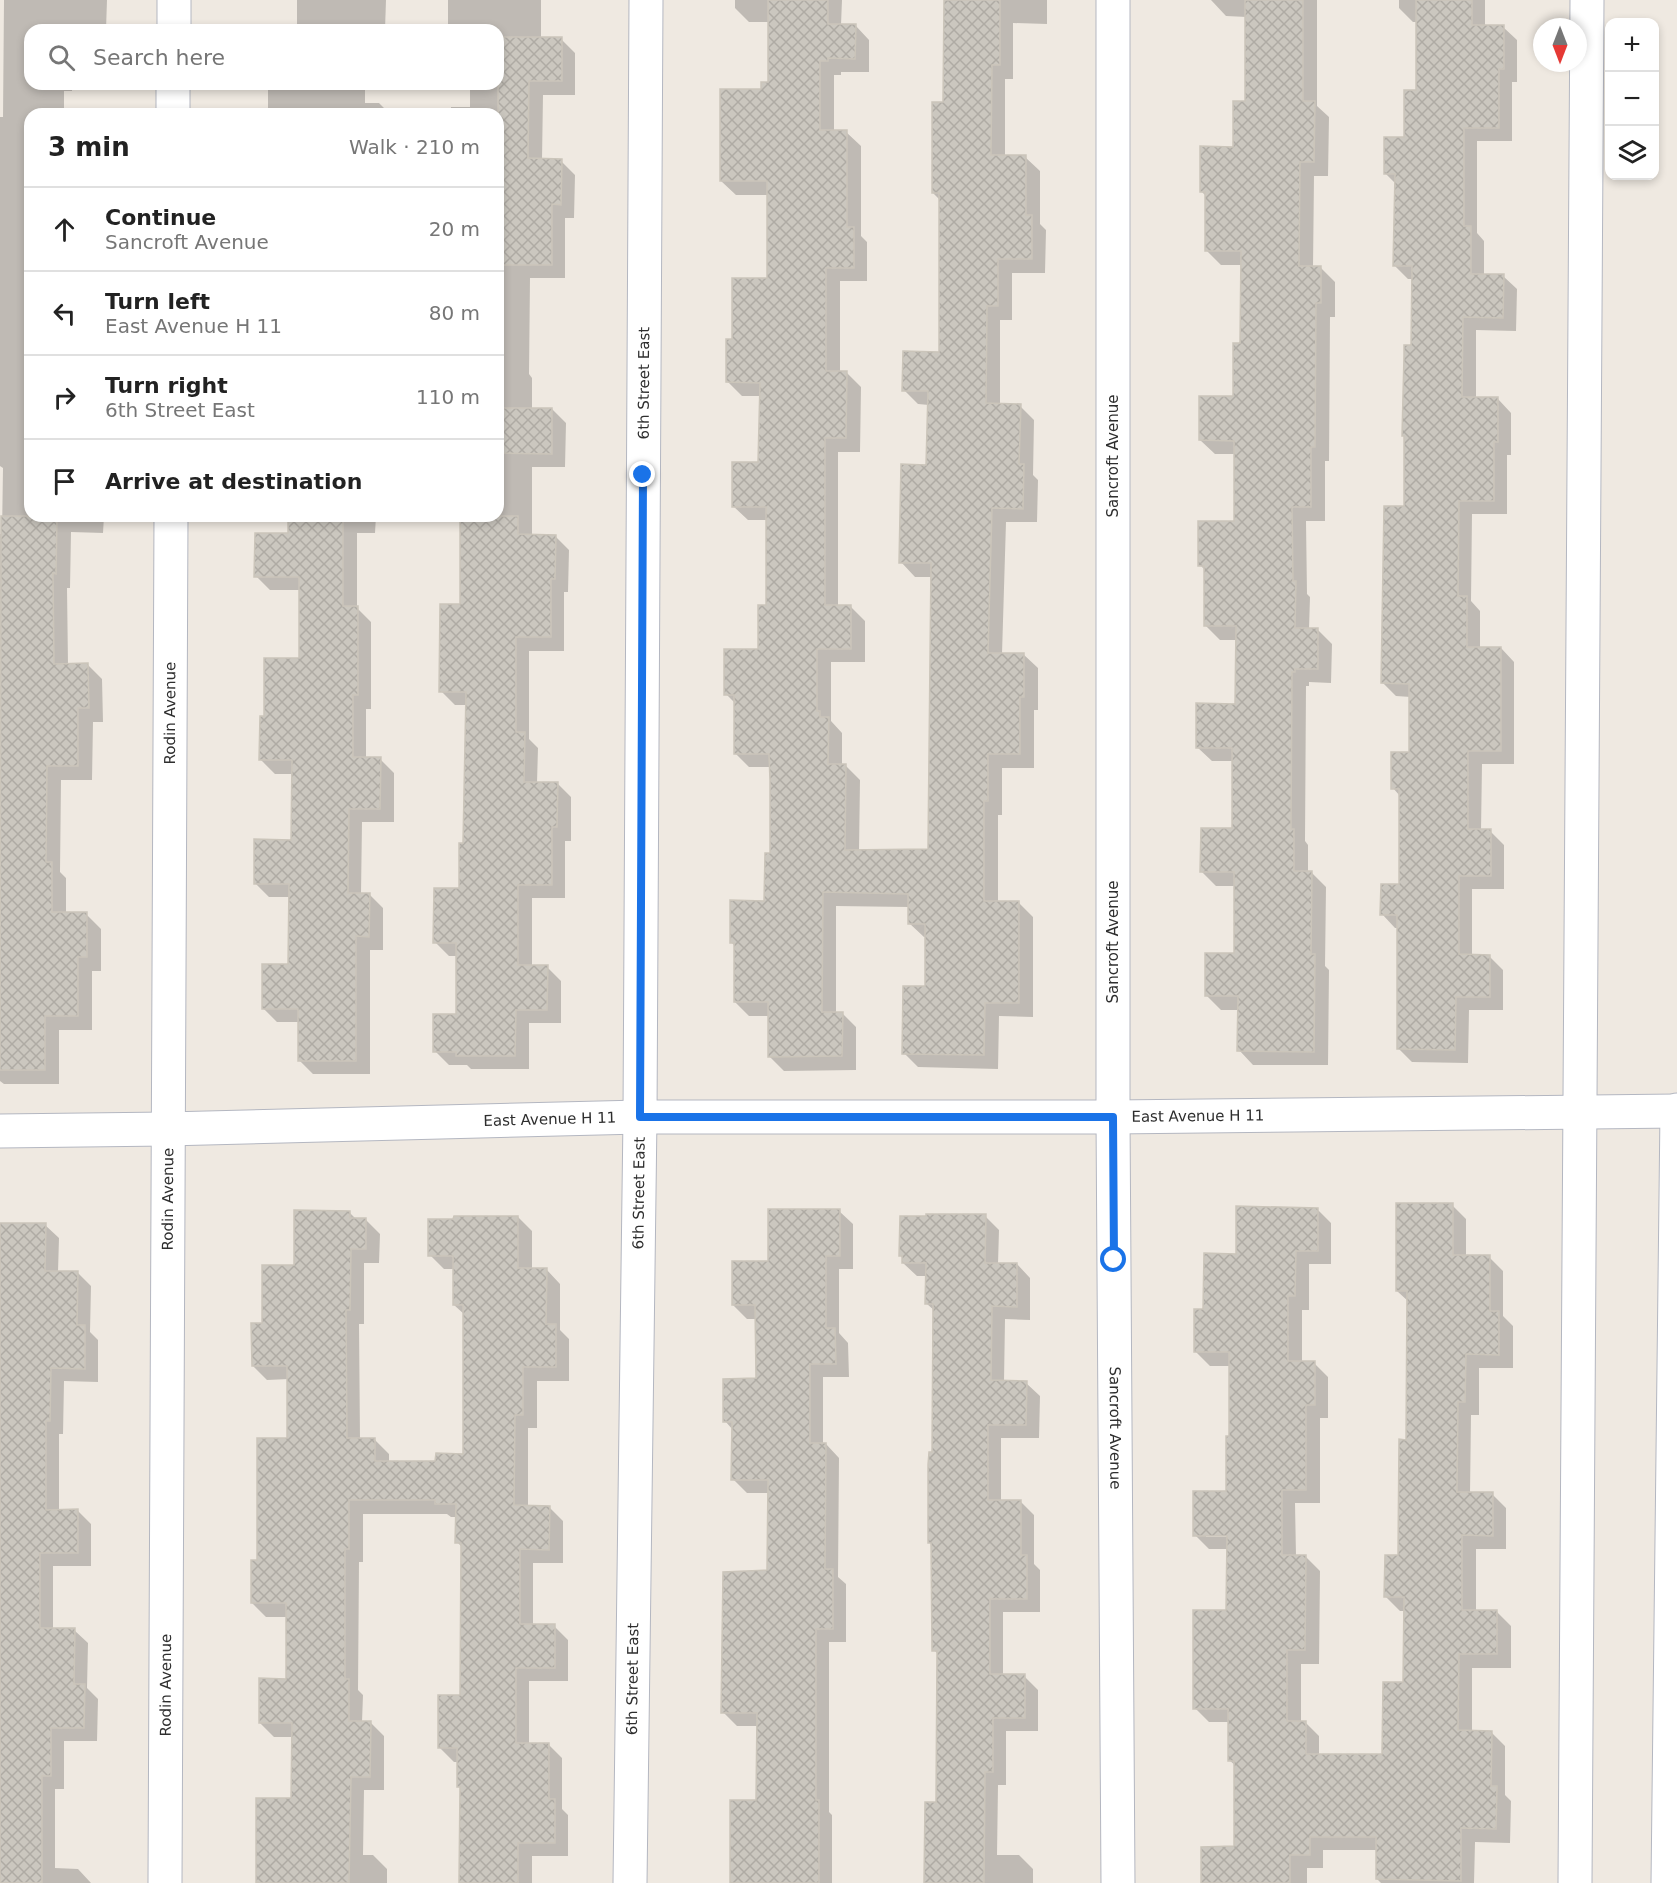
<!DOCTYPE html>
<html lang="en">
<head>
<meta charset="utf-8">
<style>
  :root { --surface:#fff; --page:#f6f6f6; --text:#222; --muted:#767676; --line:#e0e0e0 }
  body { margin:0; font-family:"DejaVu Sans",sans-serif; background:var(--page); color:var(--text) }
  .controls { position:absolute; right:18px; top:18px; display:grid; overflow:hidden; border-radius:12px; box-shadow:0 3px 9px #0003 }
  .controls button { width:54px; height:54px; display:grid; place-items:center; padding:0; border:0; border-bottom:2px solid var(--line); background:var(--surface); color:var(--text); font:30px sans-serif }
  .compass { position:absolute; left:1533px; top:18px; width:54px; height:54px; border-radius:50%; background:var(--surface); box-shadow:0 3px 9px #0003; rotate:180deg }
  .stop { position:absolute; width:18px; height:18px; margin:-14px; border:4px solid #1a73e8; border-radius:50%; background:#fff }
  .stop.end { background:#1a73e8; border-color:#fff; box-shadow:0 2px 6px #0008 }
  .list { margin:0; padding:0; list-style:none }
  h2 { display:flex; justify-content:space-between; align-items:center; height:78px; margin:0; padding:0 24px; font-size:26px }
  h2 small { font-size:20px; font-weight:400; color:var(--muted) }
  .list li { display:grid; grid-template-columns:39px 1fr auto; gap:18px; align-items:center; box-sizing:border-box; height:84px; padding:0 24px; border-top:2px solid var(--line) }
  .list b { display:block; font-size:22px; white-space:nowrap }
  .list p { margin:0; font-size:20px; white-space:nowrap; color:var(--muted) }
  .list em { font-size:20px; font-style:normal; color:var(--muted) }
  .icon { flex:none; width:33px; height:33px; fill:none; stroke:currentColor; stroke-width:2; stroke-linecap:round; stroke-linejoin:round }
  .map { position:relative; flex:none; width:1677px; height:1883px; overflow:hidden }
  .search { position:absolute; background:var(--surface); box-shadow:0 3px 9px #0003; left:24px; top:24px; width:480px; height:66px; display:flex; align-items:center; gap:15px; box-sizing:border-box; padding:0 21px; border-radius:18px; color:var(--muted); font-size:22px }
  .panel { position:absolute; background:var(--surface); box-shadow:0 3px 9px #0003; left:24px; top:108px; width:480px; height:414px; border-radius:18px }
  .map>svg:first-child { display:block }
</style>
</head>
<body>
<div class="map">
<svg width="1677" height="1883" viewBox="0 0 1677 1883">
  <defs>
    <pattern id="building-cross-hatch" width="8" height="8" patternUnits="userSpaceOnUse" patternTransform="scale(1.5)"><rect width="8" height="8" fill="#cbc7bf"/><path d="M0 0l8 8M0 8l8-8" fill="none" stroke="#afaba4"/></pattern>
  </defs>
  <rect width="100%" height="100%" fill="#efe9e1"/>
  <!-- shadow -->
  <g fill="#0003" fill-rule="evenodd">
    <polygon points="4,0 107,0 106,30 30,30 30,84 72,84 72,91 64,91 64,114 30,114 30,516 104,516 103,533 71,532 70,588 67,588 68,665 88,665 102,679 103,722 93,722 92,780 61,780 60,872 66,878 66,914 86,914 101,929 101,971 92,971 92,1030 59,1030 59,1084 4,1084 0,1081 0,534 2,534 3,468 0,466 0,117 3,117"/>
    <polygon points="297,0 386,0 385,30 297,30"/>
    <polygon points="448,0 541,0 541,39 561,39 575,53 575,95 543,95 542,160 561,161 575,175 574,218 565,218 565,278 530,278 529,374 532,378 532,409 552,409 566,423 565,467 532,467 532,536 555,536 569,550 568,592 564,592 564,651 529,651 529,739 538,748 537,783 557,783 571,797 571,841 565,841 565,898 532,898 532,967 547,967 561,981 561,1023 529,1023 529,1069 471,1069 467,1065 449,1065 435,1051 457,1016 457,956 449,956 435,942 460,890 465,844 467,705 455,705 441,691 461,606 461,516 498,516 498,114 451,114 451,107 470,107 470,84 498,84 498,30 454,30 448,24"/>
    <polygon points="735,0 842,0 841,25 855,25 869,40 869,72 841,72 841,75 834,75 834,132 846,132 861,146 861,236 867,242 867,281 840,281 840,373 847,373 861,387 860,452 838,452 838,607 851,607 865,621 865,662 831,662 831,721 842,733 842,766 846,766 860,780 859,851 930,851 933,577 915,577 901,562 928,466 929,405 918,404 904,390 940,354 940,200 933,193 944,104 945,0 1047,0 1047,24 1013,23 1013,79 1005,79 1005,157 1025,157 1040,171 1040,224 1046,230 1045,273 1012,273 1012,320 1000,320 1000,405 1020,406 1034,420 1033,475 1038,480 1037,522 1006,522 1002,654 1023,654 1038,668 1038,710 1034,710 1034,768 1002,768 1002,815 998,815 998,903 1019,903 1033,917 1033,1017 999,1016 998,1069 918,1067 904,1053 927,988 927,937 924,937 909,923 909,907 836,906 836,1013 842,1013 856,1027 856,1070 784,1071 769,1056 770,1016 749,1016 735,1002 735,946 731,942 765,903 772,854 771,767 749,767 735,753 736,704 726,694 760,651 767,607 767,520 748,520 733,506 759,463 761,396 742,396 727,381 733,340 768,280 768,195 736,195 721,181 763,91 769,84 770,22 749,22 735,8"/>
    <polygon points="1211,0 1317,0 1317,106 1329,117 1328,176 1314,176 1313,268 1321,268 1335,282 1335,317 1330,317 1329,461 1325,461 1325,521 1306,521 1307,594 1310,597 1309,629 1317,629 1332,644 1331,683 1309,682 1309,686 1306,686 1305,841 1308,845 1308,872 1311,872 1326,887 1325,966 1329,970 1328,1065 1253,1065 1239,1050 1239,1010 1221,1010 1207,996 1236,955 1236,886 1216,886 1202,872 1233,830 1233,761 1212,761 1197,747 1237,706 1238,640 1220,640 1205,625 1206,571 1200,565 1236,522 1236,454 1215,454 1200,440 1234,398 1241,344 1242,265 1221,265 1207,251 1207,197 1201,191 1234,149 1247,103 1247,17 1226,16"/>
    <polygon points="1399,0 1485,0 1485,27 1503,27 1517,40 1517,82 1512,82 1512,141 1477,141 1477,233 1484,241 1484,275 1503,276 1517,289 1516,331 1476,330 1476,399 1498,399 1511,413 1511,455 1507,455 1507,514 1472,514 1471,601 1480,611 1480,648 1501,648 1514,662 1514,764 1482,764 1481,831 1490,831 1504,845 1504,889 1472,889 1472,956 1489,956 1503,970 1503,1010 1469,1010 1468,1063 1412,1062 1398,1048 1398,928 1395,928 1382,914 1400,885 1400,796 1393,788 1411,753 1411,697 1396,696 1383,683 1406,507 1406,438 1404,436 1413,346 1413,279 1408,279 1395,266 1396,184 1385,173 1406,138 1417,92 1417,22 1413,22 1399,8"/>
    <polygon points="268,84 365,84 365,103 379,103 390,114 268,114"/>
    <polygon points="289,516 376,516 375,533 357,533 357,608 371,622 371,709 366,709 366,759 380,759 394,773 394,822 362,822 361,894 369,894 383,908 383,950 370,950 370,1074 313,1074 299,1060 299,1022 277,1022 263,1008 290,965 290,897 269,897 255,883 293,842 294,774 275,774 261,760 265,717 300,659 300,590 270,590 256,576 289,535"/>
    <path d="M 1452,1205 L 1466,1219 L 1466,1256 L 1489,1257 L 1503,1271 L 1503,1316 L 1513,1326 L 1513,1368 L 1479,1368 L 1479,1415 L 1471,1415 L 1470,1494 L 1492,1494 L 1506,1508 L 1506,1549 L 1476,1549 L 1476,1612 L 1497,1612 L 1511,1626 L 1511,1668 L 1472,1668 L 1472,1732 L 1491,1732 L 1505,1746 L 1505,1795 L 1511,1801 L 1510,1843 L 1475,1842 L 1474,1883 L 1381,1883 L 1377,1879 L 1378,1850 L 1323,1850 L 1323,1868 L 1307,1868 L 1307,1883 L 1202,1883 L 1236,1847 L 1236,1766 L 1229,1760 L 1229,1722 L 1209,1722 L 1195,1708 L 1227,1611 L 1228,1549 L 1209,1549 L 1195,1535 L 1228,1492 L 1231,1438 L 1231,1366 L 1210,1366 L 1196,1352 L 1205,1310 L 1237,1255 L 1317,1209 L 1331,1223 L 1331,1264 L 1309,1264 L 1309,1310 L 1302,1310 L 1302,1363 L 1314,1363 L 1328,1377 L 1328,1418 L 1320,1418 L 1320,1503 L 1295,1503 L 1296,1556 L 1306,1557 L 1320,1571 L 1319,1664 L 1301,1664 L 1301,1722 L 1305,1722 L 1319,1736 L 1319,1756 L 1384,1756 L 1404,1684 L 1405,1611 L 1400,1611 L 1386,1597 L 1399,1557 L 1408,1441 L 1409,1302 L 1397,1291 ZM 1206,1534 L 1234,1534 L 1234,1537 L 1206,1537 Z"/>
    <polygon points="839,1211 853,1224 853,1269 839,1269 839,1333 848,1343 849,1377 823,1377 823,1444 826,1444 839,1458 838,1577 846,1584 846,1642 829,1642 829,1812 832,1815 832,1883 731,1883 758,1801 759,1726 737,1726 723,1712 768,1571 769,1493 747,1493 733,1479 733,1430 725,1421 757,1380 757,1319 747,1319 733,1305 769,1262"/>
    <polygon points="350,1213 357,1220 366,1220 380,1234 379,1263 364,1263 364,1324 359,1324 360,1440 375,1440 389,1454 389,1462 437,1462 465,1455 465,1315 454,1305 454,1269 444,1269 430,1255 518,1217 532,1231 532,1269 546,1269 560,1284 560,1330 569,1339 569,1381 537,1381 537,1428 528,1428 528,1507 549,1507 563,1521 563,1563 533,1563 533,1626 554,1626 568,1640 568,1681 529,1681 529,1744 548,1744 562,1758 562,1809 568,1815 568,1856 532,1856 532,1883 461,1883 461,1789 459,1786 459,1762 454,1762 440,1748 462,1697 463,1548 457,1542 457,1517 451,1517 447,1514 363,1514 363,1562 359,1562 358,1690 363,1695 362,1722 370,1722 384,1736 384,1790 364,1790 363,1855 373,1855 387,1869 387,1883 257,1883 292,1799 293,1737 274,1737 260,1723 288,1680 288,1617 266,1617 252,1603 258,1561 289,1440 289,1379 267,1380 253,1366 263,1324 296,1267"/>
    <polygon points="985,1216 999,1230 998,1264 1017,1264 1030,1278 1030,1320 1005,1319 1004,1382 1026,1383 1040,1396 1039,1438 1001,1438 1001,1501 1020,1501 1034,1515 1034,1564 1040,1570 1040,1612 1003,1612 1003,1676 1024,1676 1038,1690 1038,1731 1006,1731 1006,1785 998,1785 997,1855 1019,1855 1033,1869 1033,1883 927,1883 938,1804 939,1655 934,1650 933,1545 930,1542 935,1311 927,1304 927,1276 917,1276 903,1263 903,1258 900,1255"/>
    <polygon points="0,1224 45,1225 59,1238 58,1272 77,1272 91,1286 90,1332 98,1340 98,1382 64,1381 63,1434 59,1434 59,1511 78,1511 91,1524 91,1566 53,1566 53,1630 74,1630 88,1643 87,1688 98,1699 97,1741 64,1741 64,1789 55,1789 55,1868 78,1869 91,1883 0,1883"/>
  </g>
  <!-- building -->
  <g fill="url(#building-cross-hatch)" stroke="#cbc5ba" stroke-width="1.5">
    <polygon points="768,0 828,0 828,24 856,24 855,59 828,58 828,61 820,61 820,130 847,130 847,227 854,227 854,268 826,268 826,371 847,371 846,438 825,438 825,605 851,605 851,649 817,649 817,711 820,711 820,717 829,717 828,764 846,764 845,850 928,849 931,563 899,563 901,464 926,465 928,391 902,391 903,351 939,352 939,193 932,193 932,102 943,102 944,0 1000,0 1000,65 992,65 991,155 1026,155 1026,215 1032,215 1032,259 998,259 998,306 987,306 986,403 1021,404 1019,464 1024,464 1023,509 992,508 988,653 1024,653 1024,697 1020,697 1020,754 988,754 988,801 984,801 984,901 1019,901 1019,1003 985,1003 984,1055 902,1054 903,986 925,986 925,924 908,924 908,894 823,892 822,1012 843,1012 842,1056 768,1057 768,1002 734,1002 734,943 730,943 730,900 764,901 765,853 770,853 770,780 769,754 734,754 734,695 724,695 724,649 758,649 758,605 766,605 766,507 732,507 732,462 758,462 760,383 726,382 726,339 732,339 732,278 767,278 767,181 720,181 720,89 761,89 761,82 768,82"/>
    <polygon points="1245,0 1303,0 1303,101 1315,101 1314,162 1300,162 1299,266 1321,266 1321,303 1316,303 1315,447 1311,447 1311,507 1292,507 1293,581 1296,581 1295,628 1318,628 1318,669 1295,669 1295,672 1292,672 1291,829 1294,829 1294,871 1312,871 1311,954 1315,954 1314,1052 1237,1051 1238,996 1205,996 1205,953 1234,953 1234,872 1200,872 1201,828 1232,828 1232,748 1196,748 1196,703 1235,704 1236,626 1204,626 1204,566 1198,566 1198,521 1234,521 1234,441 1199,440 1199,396 1233,396 1233,343 1240,343 1241,251 1205,251 1205,192 1200,192 1200,146 1233,147 1233,101 1245,101"/>
    <polygon points="1416,0 1472,0 1472,25 1504,25 1504,69 1499,69 1499,128 1464,128 1464,226 1471,226 1471,274 1504,274 1503,318 1463,317 1462,397 1498,397 1498,442 1494,442 1494,501 1459,501 1458,596 1467,596 1467,647 1501,647 1501,751 1468,751 1468,829 1491,829 1491,876 1459,876 1459,954 1490,955 1490,997 1456,997 1455,1050 1397,1049 1397,915 1380,915 1381,884 1399,884 1399,789 1391,789 1391,752 1409,752 1409,684 1381,683 1384,506 1404,506 1404,436 1402,436 1404,356 1404,345 1411,345 1412,266 1393,266 1395,174 1384,174 1384,137 1404,137 1404,90 1416,90"/>
    <polygon points="498,37 562,37 562,81 529,81 528,158 562,159 561,205 552,204 552,265 498,265"/>
    <polygon points="498,408 552,408 552,454 498,453"/>
    <polygon points="1,516 57,516 56,574 53,573 54,664 88,663 89,708 78,708 78,766 47,766 46,862 52,862 52,912 87,912 87,957 78,957 78,1016 45,1016 45,1070 0,1070"/>
    <polygon points="288,516 343,516 343,606 358,606 358,695 353,695 353,757 381,757 380,809 349,809 348,893 370,893 369,937 356,936 356,1061 298,1061 298,1009 262,1009 262,964 288,964 289,884 254,884 254,839 291,840 292,760 259,760 260,716 264,716 264,658 299,658 299,577 254,577 255,533 288,533"/>
    <polygon points="460,516 518,516 518,534 556,535 555,579 551,579 551,637 516,637 516,732 525,732 524,782 558,782 557,827 552,827 552,885 518,885 518,965 548,965 547,1010 516,1010 515,1056 456,1056 456,1052 433,1052 433,1014 456,1014 456,943 433,943 434,888 459,888 459,843 463,843 466,692 439,692 440,604 460,604"/>
    <polygon points="1396,1203 1453,1203 1453,1255 1490,1255 1490,1311 1499,1311 1499,1355 1466,1354 1465,1402 1458,1402 1457,1492 1493,1492 1493,1536 1462,1535 1462,1610 1497,1610 1497,1654 1459,1654 1458,1730 1492,1731 1491,1786 1497,1786 1496,1829 1461,1828 1461,1881 1376,1879 1376,1837 1310,1837 1310,1855 1290,1855 1290,1883 1201,1883 1201,1847 1234,1846 1234,1761 1228,1761 1228,1709 1193,1709 1193,1610 1226,1610 1227,1536 1193,1536 1193,1491 1226,1491 1226,1436 1229,1436 1229,1352 1194,1352 1194,1309 1203,1309 1204,1253 1236,1254 1236,1206 1318,1208 1318,1251 1296,1251 1295,1296 1288,1296 1288,1361 1315,1361 1315,1405 1306,1405 1306,1490 1282,1490 1282,1555 1306,1555 1305,1650 1287,1650 1287,1721 1306,1721 1306,1754 1382,1754 1383,1682 1403,1682 1404,1597 1384,1597 1385,1555 1398,1555 1399,1439 1406,1440 1407,1291 1396,1291"/>
    <polygon points="768,1209 840,1209 840,1256 826,1256 826,1328 835,1328 836,1364 810,1364 810,1443 826,1443 825,1569 833,1569 833,1629 816,1629 816,1800 819,1800 819,1883 730,1883 730,1800 756,1800 757,1713 721,1713 723,1572 767,1570 768,1480 731,1480 732,1422 723,1422 723,1379 756,1378 755,1305 732,1305 732,1261 768,1261"/>
    <polygon points="294,1210 350,1211 350,1218 366,1218 366,1249 351,1249 350,1310 346,1310 347,1438 375,1438 375,1461 435,1461 436,1453 463,1454 463,1305 453,1305 453,1256 428,1256 428,1219 453,1219 454,1216 518,1216 518,1268 547,1268 546,1324 556,1324 556,1367 523,1367 523,1415 515,1415 514,1505 550,1506 549,1550 520,1549 520,1624 555,1624 555,1668 516,1668 516,1743 549,1743 549,1799 555,1799 555,1843 518,1843 518,1883 459,1883 460,1787 457,1787 457,1748 438,1748 438,1695 460,1695 461,1543 455,1543 456,1504 435,1504 435,1500 349,1500 349,1549 345,1549 345,1679 349,1679 349,1721 371,1721 370,1777 351,1777 349,1883 256,1883 256,1798 291,1798 292,1723 259,1723 259,1678 286,1679 286,1603 251,1603 251,1560 257,1560 257,1438 287,1438 287,1366 252,1366 251,1323 262,1323 262,1265 294,1265"/>
    <polygon points="926,1214 986,1214 985,1263 1017,1263 1017,1307 992,1306 991,1380 1027,1381 1026,1425 988,1425 988,1500 1021,1500 1021,1555 1027,1555 1027,1599 990,1599 990,1674 1025,1674 1025,1718 993,1718 993,1772 985,1772 984,1883 924,1883 925,1802 936,1802 937,1651 932,1651 931,1543 928,1543 928,1465 929,1452 932,1452 933,1304 925,1304 926,1263 902,1263 902,1256 899,1256 900,1216 926,1216"/>
    <polygon points="0,1223 46,1223 45,1271 78,1271 77,1325 85,1325 85,1369 51,1368 50,1421 46,1421 46,1510 78,1509 78,1553 40,1553 40,1628 75,1628 74,1684 85,1684 84,1728 51,1728 51,1776 42,1776 42,1883 0,1883"/>
  </g>
  <g fill="none" stroke-linecap="round" stroke-linejoin="round">
    <defs>
      <g id="minor">
        <path id="s1" d="M 1113,0 L 1113,1117 L 1118,1883"/>
        <polyline points="174,30 174,0"/>
        <polyline points="173,114 173,84"/>
        <path id="s2" d="M 0,1131 L 167,1129 L 640,1117 L 1113,1117 L 1677,1111"/>
        <path id="s3" d="M 165,1883 L 171,516"/>
        <path id="s4" d="M 630,1883 L 640,1117 L 646,0"/>
        <polyline points="1575,1883 1587,0"/>
        <polyline points="1668,1883 1677,1110"/>
      </g>
    </defs>
    <!-- minor casing -->
    <use href="#minor" stroke="#b4b7c1" stroke-width="35"/>
    <!-- minor -->
    <use href="#minor" stroke="#fff" stroke-width="33"/>
  </g>
  <g fill="none" stroke-linecap="round" stroke-linejoin="round">
    <!-- route -->
    <polyline stroke="#1a73e8" stroke-width="8" points="643,475 640,1117 1113,1117 1114,1260"/>
  </g>
  <g text-anchor="middle" stroke-width="4.5" stroke-linejoin="round" paint-order="stroke">
    <!-- street labels -->
    <g font-size="15" fill="#2e2e2e" stroke="#fff">
      <text dy="5" stroke="none"><textPath href="#s4" startOffset="1500">6th Street East</textPath></text>
      <text transform="translate(1113 456) rotate(-90)" y="5">Sancroft Avenue</text>
      <text dy="5" stroke="none"><textPath href="#s3" startOffset="1170">Rodin Avenue</textPath></text>
      <text transform="translate(1113 942) rotate(-90)" y="5">Sancroft Avenue</text>
      <text dy="5" stroke="none"><textPath href="#s2" startOffset="1198">East Avenue H 11</textPath></text>
      <text dy="5" stroke="none"><textPath href="#s2" startOffset="550">East Avenue H 11</textPath></text>
      <text dy="5" stroke="none"><textPath href="#s4" startOffset="690">6th Street East</textPath></text>
      <text dy="5" stroke="none"><textPath href="#s3" startOffset="684">Rodin Avenue</textPath></text>
      <text dy="5" stroke="none"><textPath href="#s1" startOffset="1428">Sancroft Avenue</textPath></text>
      <text dy="5" stroke="none"><textPath href="#s4" startOffset="204">6th Street East</textPath></text>
      <text dy="5" stroke="none"><textPath href="#s3" startOffset="198">Rodin Avenue</textPath></text>
    </g>
  </g>
</svg>
<div class="controls">
<button>+</button>
<button>−</button>
<button><svg class="icon" aria-label="layers" viewBox="0 0 24 24"><path d="M12 4l9 5-9 5-9-5zM3 14l9 5 9-5"/></svg></button>
</div>
<svg class="compass" viewBox="-18 -18 36 36"><path d="M0-13l5 13h-10z" fill="#e53935"/><path d="M0 13l5-13h-10z" fill="#767676"/></svg>
<div class="stop" style="left:1114px;top:1260px"></div>
<div class="stop end" style="left:643px;top:475px"></div>
<div class="search"><svg class="icon" aria-label="search" viewBox="0 0 24 24"><circle cx="10" cy="10" r="6"/><path d="M15 15l6 6"/></svg>Search here</div>
<section class="panel">
<h2>3 min<small>Walk · 210 m</small></h2>
<ul class="list">
<li><svg class="icon" aria-label="ahead" viewBox="0 0 24 24"><path d="M12 20V5M6 11l6-6 6 6"/></svg><div><b>Continue</b><p>Sancroft Avenue</p></div><em>20 m</em></li>
<li><svg class="icon" aria-label="left" viewBox="0 0 24 24"><path d="M17 20v-9H6M10 6l-5 5 5 5"/></svg><div><b>Turn left</b><p>East Avenue H 11</p></div><em>80 m</em></li>
<li><svg class="icon" aria-label="right" viewBox="0 0 24 24"><path d="M7 20v-9h11M14 6l5 5-5 5"/></svg><div><b>Turn right</b><p>6th Street East</p></div><em>110 m</em></li>
<li><svg class="icon" aria-label="arrive" viewBox="0 0 24 24"><path d="M6 21V4h12l-3 4 3 4H6"/></svg><div><b>Arrive at destination</b></div></li>
</ul>
</section>
</div>
</body>
</html>
